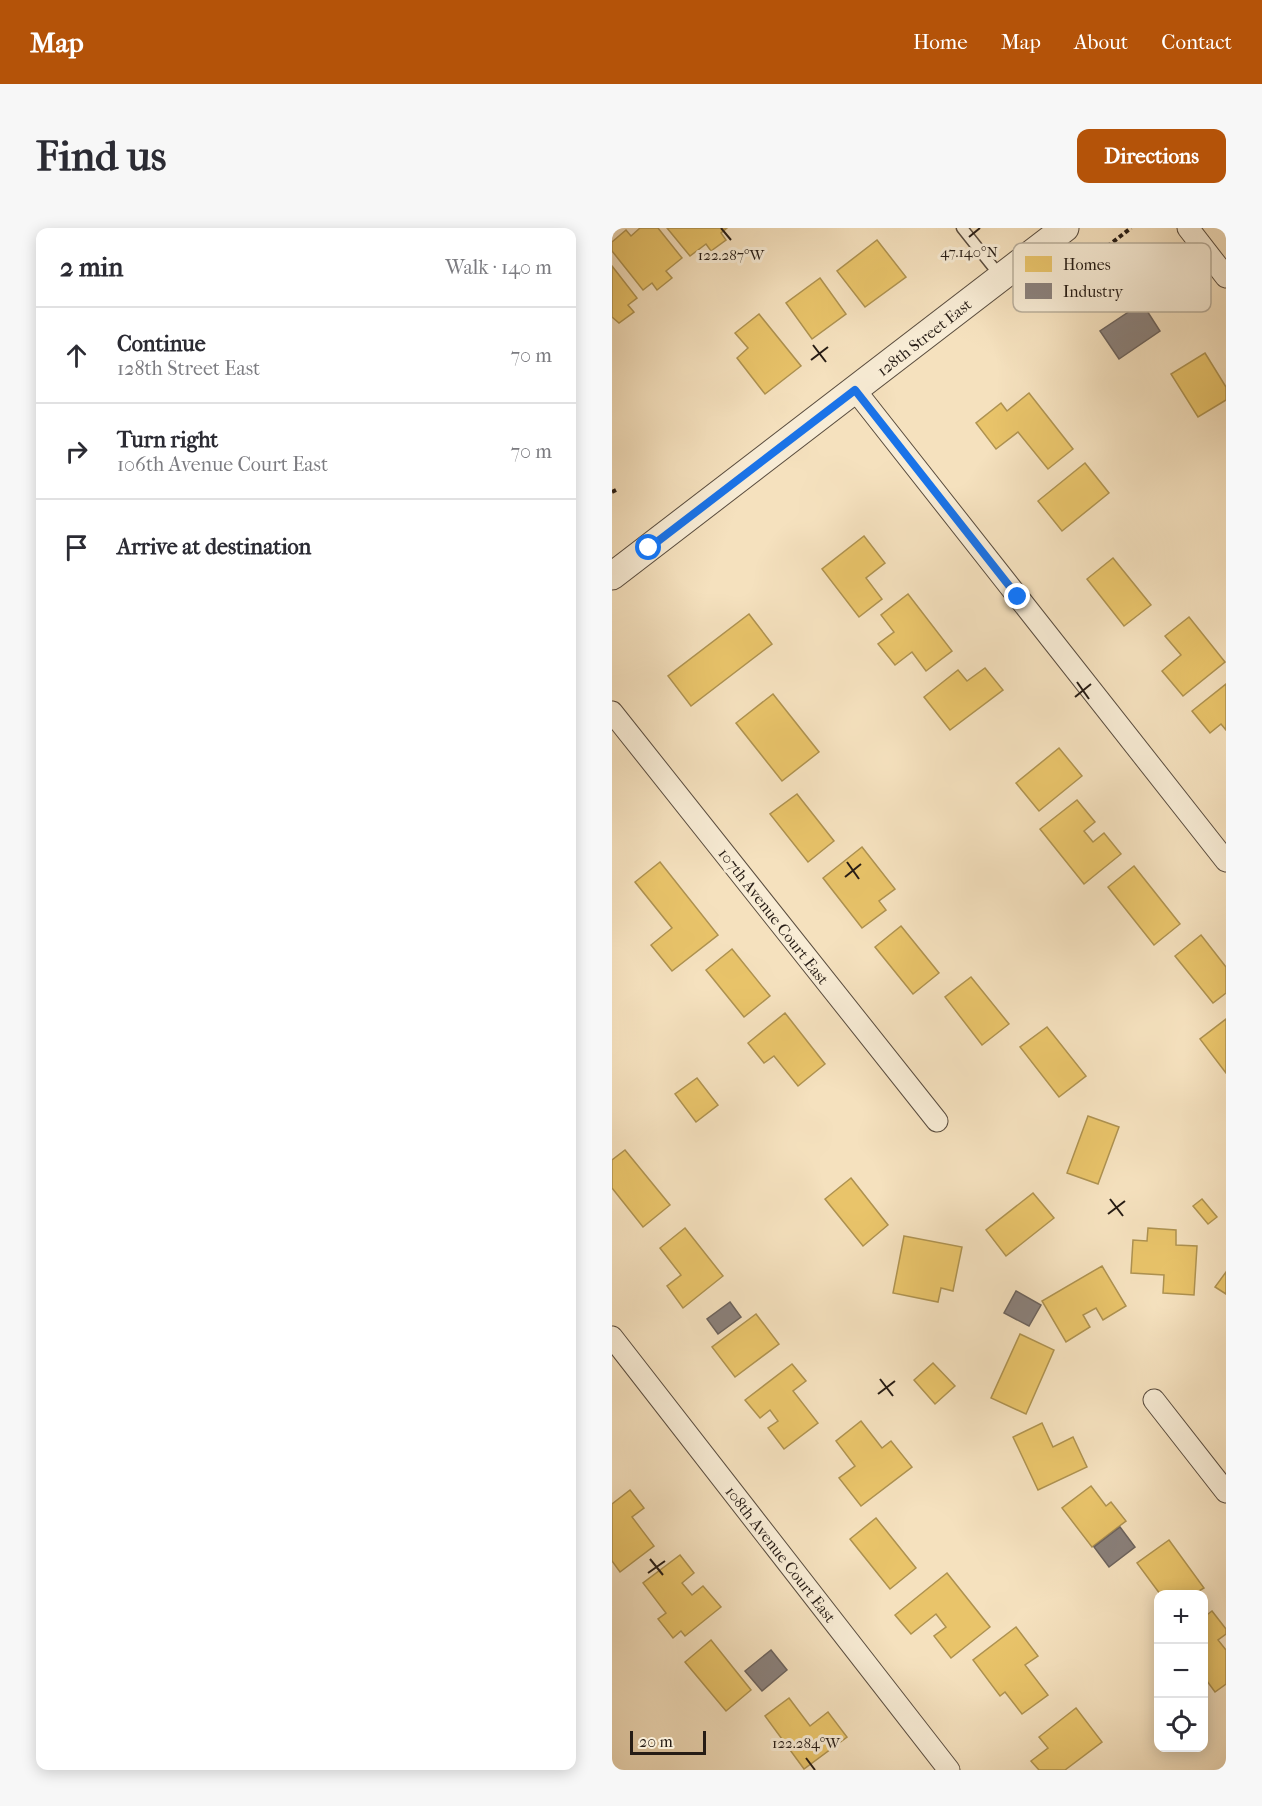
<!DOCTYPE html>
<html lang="en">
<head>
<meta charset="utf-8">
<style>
  :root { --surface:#fff; --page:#f7f7f7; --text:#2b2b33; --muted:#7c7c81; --line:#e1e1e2; --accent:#b45309 }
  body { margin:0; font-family:"IM FELL French Canon",serif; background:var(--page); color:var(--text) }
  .controls { position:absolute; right:18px; bottom:18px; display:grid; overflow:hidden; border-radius:12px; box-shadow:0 3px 15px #0003 }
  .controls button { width:54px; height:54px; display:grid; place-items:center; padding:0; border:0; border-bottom:2px solid var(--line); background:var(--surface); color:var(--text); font:30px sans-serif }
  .scale { position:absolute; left:18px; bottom:15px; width:76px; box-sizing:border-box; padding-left:6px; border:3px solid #261c15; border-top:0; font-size:16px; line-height:21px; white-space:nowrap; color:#261c15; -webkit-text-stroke:4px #f8ecd5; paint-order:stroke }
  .stop { position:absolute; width:18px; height:18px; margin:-14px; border:4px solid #1a73e8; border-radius:50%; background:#fff }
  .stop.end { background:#1a73e8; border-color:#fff; box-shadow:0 2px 6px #0008 }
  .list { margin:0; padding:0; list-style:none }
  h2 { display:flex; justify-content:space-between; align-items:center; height:78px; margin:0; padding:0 24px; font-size:26px }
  h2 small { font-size:20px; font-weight:400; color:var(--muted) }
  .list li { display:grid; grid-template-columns:39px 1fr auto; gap:18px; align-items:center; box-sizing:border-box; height:96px; padding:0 24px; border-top:2px solid var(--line) }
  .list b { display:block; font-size:22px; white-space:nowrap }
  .list p { margin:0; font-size:20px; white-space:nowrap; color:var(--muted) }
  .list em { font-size:20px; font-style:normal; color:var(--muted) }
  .icon { flex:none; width:33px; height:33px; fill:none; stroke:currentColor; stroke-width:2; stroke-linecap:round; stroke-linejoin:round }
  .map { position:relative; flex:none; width:614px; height:1542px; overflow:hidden; border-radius:12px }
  header { display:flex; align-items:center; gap:36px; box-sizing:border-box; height:84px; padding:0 30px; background:var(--accent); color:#fff }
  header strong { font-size:28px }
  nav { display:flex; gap:33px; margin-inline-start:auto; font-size:21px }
  .intro { display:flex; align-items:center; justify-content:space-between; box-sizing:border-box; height:144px; padding:0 36px }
  h1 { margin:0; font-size:42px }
  .button { padding:15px 27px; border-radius:12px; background:var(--accent); color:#fff; font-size:21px; font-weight:700 }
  main { display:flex; gap:36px; padding:0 36px }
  aside { flex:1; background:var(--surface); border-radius:12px; box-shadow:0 3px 15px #0003 }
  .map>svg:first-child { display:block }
</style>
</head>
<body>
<header>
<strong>Map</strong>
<nav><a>Home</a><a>Map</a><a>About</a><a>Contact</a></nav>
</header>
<div class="intro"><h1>Find us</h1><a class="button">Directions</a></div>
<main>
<aside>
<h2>2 min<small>Walk · 140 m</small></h2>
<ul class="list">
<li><svg class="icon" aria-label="ahead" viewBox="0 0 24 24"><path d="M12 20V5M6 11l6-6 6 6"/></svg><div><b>Continue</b><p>128th Street East</p></div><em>70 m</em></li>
<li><svg class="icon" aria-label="right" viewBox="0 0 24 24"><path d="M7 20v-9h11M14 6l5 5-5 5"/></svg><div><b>Turn right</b><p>106th Avenue Court East</p></div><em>70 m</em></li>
<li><svg class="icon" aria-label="arrive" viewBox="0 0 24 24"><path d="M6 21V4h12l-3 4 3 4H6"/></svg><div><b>Arrive at destination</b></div></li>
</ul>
</aside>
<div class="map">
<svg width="614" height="1542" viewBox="0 0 614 1542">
  <rect width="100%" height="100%" fill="#f5e1be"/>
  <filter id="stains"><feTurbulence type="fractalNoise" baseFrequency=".00333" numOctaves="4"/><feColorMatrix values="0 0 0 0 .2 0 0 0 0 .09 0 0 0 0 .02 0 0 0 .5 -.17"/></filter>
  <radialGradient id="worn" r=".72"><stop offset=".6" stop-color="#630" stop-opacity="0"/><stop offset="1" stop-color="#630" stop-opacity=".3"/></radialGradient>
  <!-- homes -->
  <g fill="#e9c46a" stroke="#ae9250" stroke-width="1.5">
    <polygon points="28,0 46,0 70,30 54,43 60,50 45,62 40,55 31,62 0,23 0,14 14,2 19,8"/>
    <polygon points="55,0 115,0 109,5 114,12 99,23 94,16 78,28"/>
    <polygon points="265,12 294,49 253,79 225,43"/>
    <polygon points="0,38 25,70 16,77 22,84 7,95 0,89"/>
    <polygon points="208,50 234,86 200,111 174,75"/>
    <polygon points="147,86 189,138 153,166 125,130 136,120 123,105"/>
    <polygon points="593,125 614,159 614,172 586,189 559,146"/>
    <polygon points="417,165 461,221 436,241 406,204 384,221 364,195 389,175 395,183"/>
    <polygon points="473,235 497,265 450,303 426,273"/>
    <polygon points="252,308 273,335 254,350 270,371 247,389 210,341"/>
    <polygon points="501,330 539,377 512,398 475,351"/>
    <polygon points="296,366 340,423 314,443 300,424 283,437 266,416 282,404 269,387"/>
    <polygon points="137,386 160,416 79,478 56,448"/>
    <polygon points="577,389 613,434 571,468 550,443 569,427 553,408"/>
    <polygon points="373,440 391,462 338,502 312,469 346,442 355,453"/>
    <polygon points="614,456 614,502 609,496 598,505 580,483"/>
    <polygon points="161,466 207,524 170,553 124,495"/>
    <polygon points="447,520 470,548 427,583 404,555"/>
    <polygon points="185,566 222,613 196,634 158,586"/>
    <polygon points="465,572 483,594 472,603 481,614 492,605 509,626 472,656 428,601"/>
    <polygon points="250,619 283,661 267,673 274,682 250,700 211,650"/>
    <polygon points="48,634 106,707 60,743 39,717 60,700 23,654"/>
    <polygon points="522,638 568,696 542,717 496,659"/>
    <polygon points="289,698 327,745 301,766 263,719"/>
    <polygon points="589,707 614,739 614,765 601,775 563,728"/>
    <polygon points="120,721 158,768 132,789 94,742"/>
    <polygon points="359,749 397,796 370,817 333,769"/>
    <polygon points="173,785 213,836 186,858 162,828 152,835 136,815"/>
    <polygon points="614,791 614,845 588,811"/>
    <polygon points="435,799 474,848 447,869 408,819"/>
    <polygon points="85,850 106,877 84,894 63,866"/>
    <polygon points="476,888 507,899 486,956 455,945"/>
    <polygon points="13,922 58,977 31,999 0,960 0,932"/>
    <polygon points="239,950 276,997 251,1018 213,971"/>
    <polygon points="421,965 442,990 394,1028 374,1002"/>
    <polygon points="590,971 605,989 596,996 581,978"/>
    <polygon points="73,1000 111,1048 71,1080 55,1058 69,1047 48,1020"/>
    <polygon points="536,1000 564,1002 564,1017 585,1018 582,1067 551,1065 552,1047 519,1045 521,1012 535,1013"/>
    <polygon points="292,1008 350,1019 341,1063 329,1060 326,1074 281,1065"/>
    <polygon points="490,1038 514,1078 491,1092 484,1080 471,1087 478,1099 454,1114 430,1073"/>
    <polygon points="614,1044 614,1066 603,1059"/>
    <polygon points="144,1086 167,1116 123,1149 100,1119"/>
    <polygon points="408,1106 442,1122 414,1186 379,1170"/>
    <polygon points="321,1135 343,1158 323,1176 302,1152"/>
    <polygon points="180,1136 194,1153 181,1163 206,1195 172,1221 156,1200 166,1193 158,1182 148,1190 133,1172"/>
    <polygon points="249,1193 270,1220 279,1213 300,1239 249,1278 227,1250 243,1238 224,1213"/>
    <polygon points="430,1195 441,1219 461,1209 475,1239 426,1262 401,1209"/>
    <polygon points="479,1258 494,1278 499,1274 514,1293 480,1319 450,1280"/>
    <polygon points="18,1262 32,1280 20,1289 42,1318 8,1344 0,1333 0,1276"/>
    <polygon points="264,1290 304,1340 278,1361 238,1311"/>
    <polygon points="557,1312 592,1360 582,1366 548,1366 525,1335"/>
    <polygon points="68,1327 82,1345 70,1355 80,1367 91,1358 109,1379 73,1408 69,1403 61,1410 46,1391 54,1385 31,1355"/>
    <polygon points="335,1345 378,1399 339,1430 322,1408 334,1399 324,1386 299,1406 283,1387"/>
    <polygon points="600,1383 614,1401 614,1406 606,1412 614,1422 614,1456 603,1464 592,1449 592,1389"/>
    <polygon points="404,1399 426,1428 413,1437 436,1467 410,1486 393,1464 388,1468 361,1432"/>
    <polygon points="99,1412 139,1462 114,1483 73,1434"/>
    <polygon points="177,1470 198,1498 216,1484 235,1509 192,1541 153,1488"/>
    <polygon points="464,1480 490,1514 453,1542 427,1542 419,1533 436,1520 427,1509"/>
  </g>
  <!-- industry -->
  <g fill="#8a817c" stroke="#6c635d" stroke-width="1.5">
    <polygon points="530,75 548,103 507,131 488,103"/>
    <polygon points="404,1063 429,1077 417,1098 392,1085"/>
    <polygon points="118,1074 129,1089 106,1106 95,1091"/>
    <polygon points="508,1299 523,1319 497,1339 482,1319"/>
    <polygon points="159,1422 175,1442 150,1463 133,1443"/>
  </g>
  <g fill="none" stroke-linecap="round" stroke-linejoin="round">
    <defs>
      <polyline id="service" points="350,0 389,49"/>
      <g id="minor">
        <polyline points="576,0 614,49"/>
        <polyline points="243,162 614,633"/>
        <polyline points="0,484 325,893"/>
        <polyline points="0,1109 337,1542"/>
        <polyline points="542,1172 614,1264"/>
      </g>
      <polyline id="tertiary" points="0,348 453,0"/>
    </defs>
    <!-- service casing -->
    <use href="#service" stroke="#5a4d3f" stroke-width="13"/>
    <!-- minor casing -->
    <use href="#minor" stroke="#5a4d3f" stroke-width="23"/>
    <!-- tertiary casing -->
    <use href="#tertiary" stroke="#5a4d3f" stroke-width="29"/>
    <!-- path -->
    <g stroke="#261c15" stroke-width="4" stroke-dasharray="4.5 3" stroke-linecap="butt">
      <polyline points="430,69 519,0"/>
      <polyline points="0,264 4,262"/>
    </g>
    <!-- service -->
    <use href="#service" stroke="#f8ecd5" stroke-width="10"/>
    <!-- minor -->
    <use href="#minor" stroke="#f8ecd5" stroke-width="21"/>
    <!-- tertiary -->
    <use href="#tertiary" stroke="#f8ecd5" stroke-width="27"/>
  </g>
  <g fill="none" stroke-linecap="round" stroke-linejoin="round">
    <!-- route -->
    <polyline stroke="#1a73e8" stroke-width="8" points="37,320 243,162 406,369"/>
  </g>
  <!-- ticks -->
  <path fill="none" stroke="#261c15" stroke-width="2" d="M 109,0 L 119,12M 357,9 L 368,0M 201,117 L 214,134M 199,132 L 216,119M 465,454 L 477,471M 463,469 L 479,456M 235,634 L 247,651M 233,649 L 249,636M 498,971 L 511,988M 496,986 L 513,973M 268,1151 L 281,1168M 266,1166 L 283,1153M 38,1331 L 51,1347M 36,1345 L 53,1333M 194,1530 L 203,1542"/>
  <g text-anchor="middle" stroke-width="6" stroke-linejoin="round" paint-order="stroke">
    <!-- street labels -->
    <g font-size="16" fill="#261c15" stroke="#f8ecd5">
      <text transform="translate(312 109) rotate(-38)" y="6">128th Street East</text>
      <text transform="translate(162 688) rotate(52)" y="6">107th Avenue Court East</text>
      <text transform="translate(169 1326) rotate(52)" y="6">108th Avenue Court East</text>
    </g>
  </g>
  <!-- legend -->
  <rect x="401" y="15" width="198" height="69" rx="9" fill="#f8ecd5" stroke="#b9ae9b" stroke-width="1.5"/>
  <rect x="413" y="28" width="27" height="16" fill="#e9c46a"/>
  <rect x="413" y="55" width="27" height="16" fill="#8a817c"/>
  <g font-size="16" fill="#261c15">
    <text x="451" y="42">Homes</text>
    <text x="451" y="69">Industry</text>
  </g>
  <g font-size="15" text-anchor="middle" fill="#261c15" stroke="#f8ecd5" stroke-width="6" stroke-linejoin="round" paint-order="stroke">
    <text x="357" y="29">47.140°N</text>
    <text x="119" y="32">122.287°W</text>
    <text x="194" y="1520">122.284°W</text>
  </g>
  <rect width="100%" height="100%" filter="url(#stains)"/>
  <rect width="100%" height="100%" fill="url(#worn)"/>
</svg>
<div class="controls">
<button>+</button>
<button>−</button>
<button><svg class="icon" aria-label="locate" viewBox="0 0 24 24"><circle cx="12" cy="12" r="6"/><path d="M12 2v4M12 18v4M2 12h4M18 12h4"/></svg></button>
</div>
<div class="scale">20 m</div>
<div class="stop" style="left:37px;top:320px"></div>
<div class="stop end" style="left:406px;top:369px"></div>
</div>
</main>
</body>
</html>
